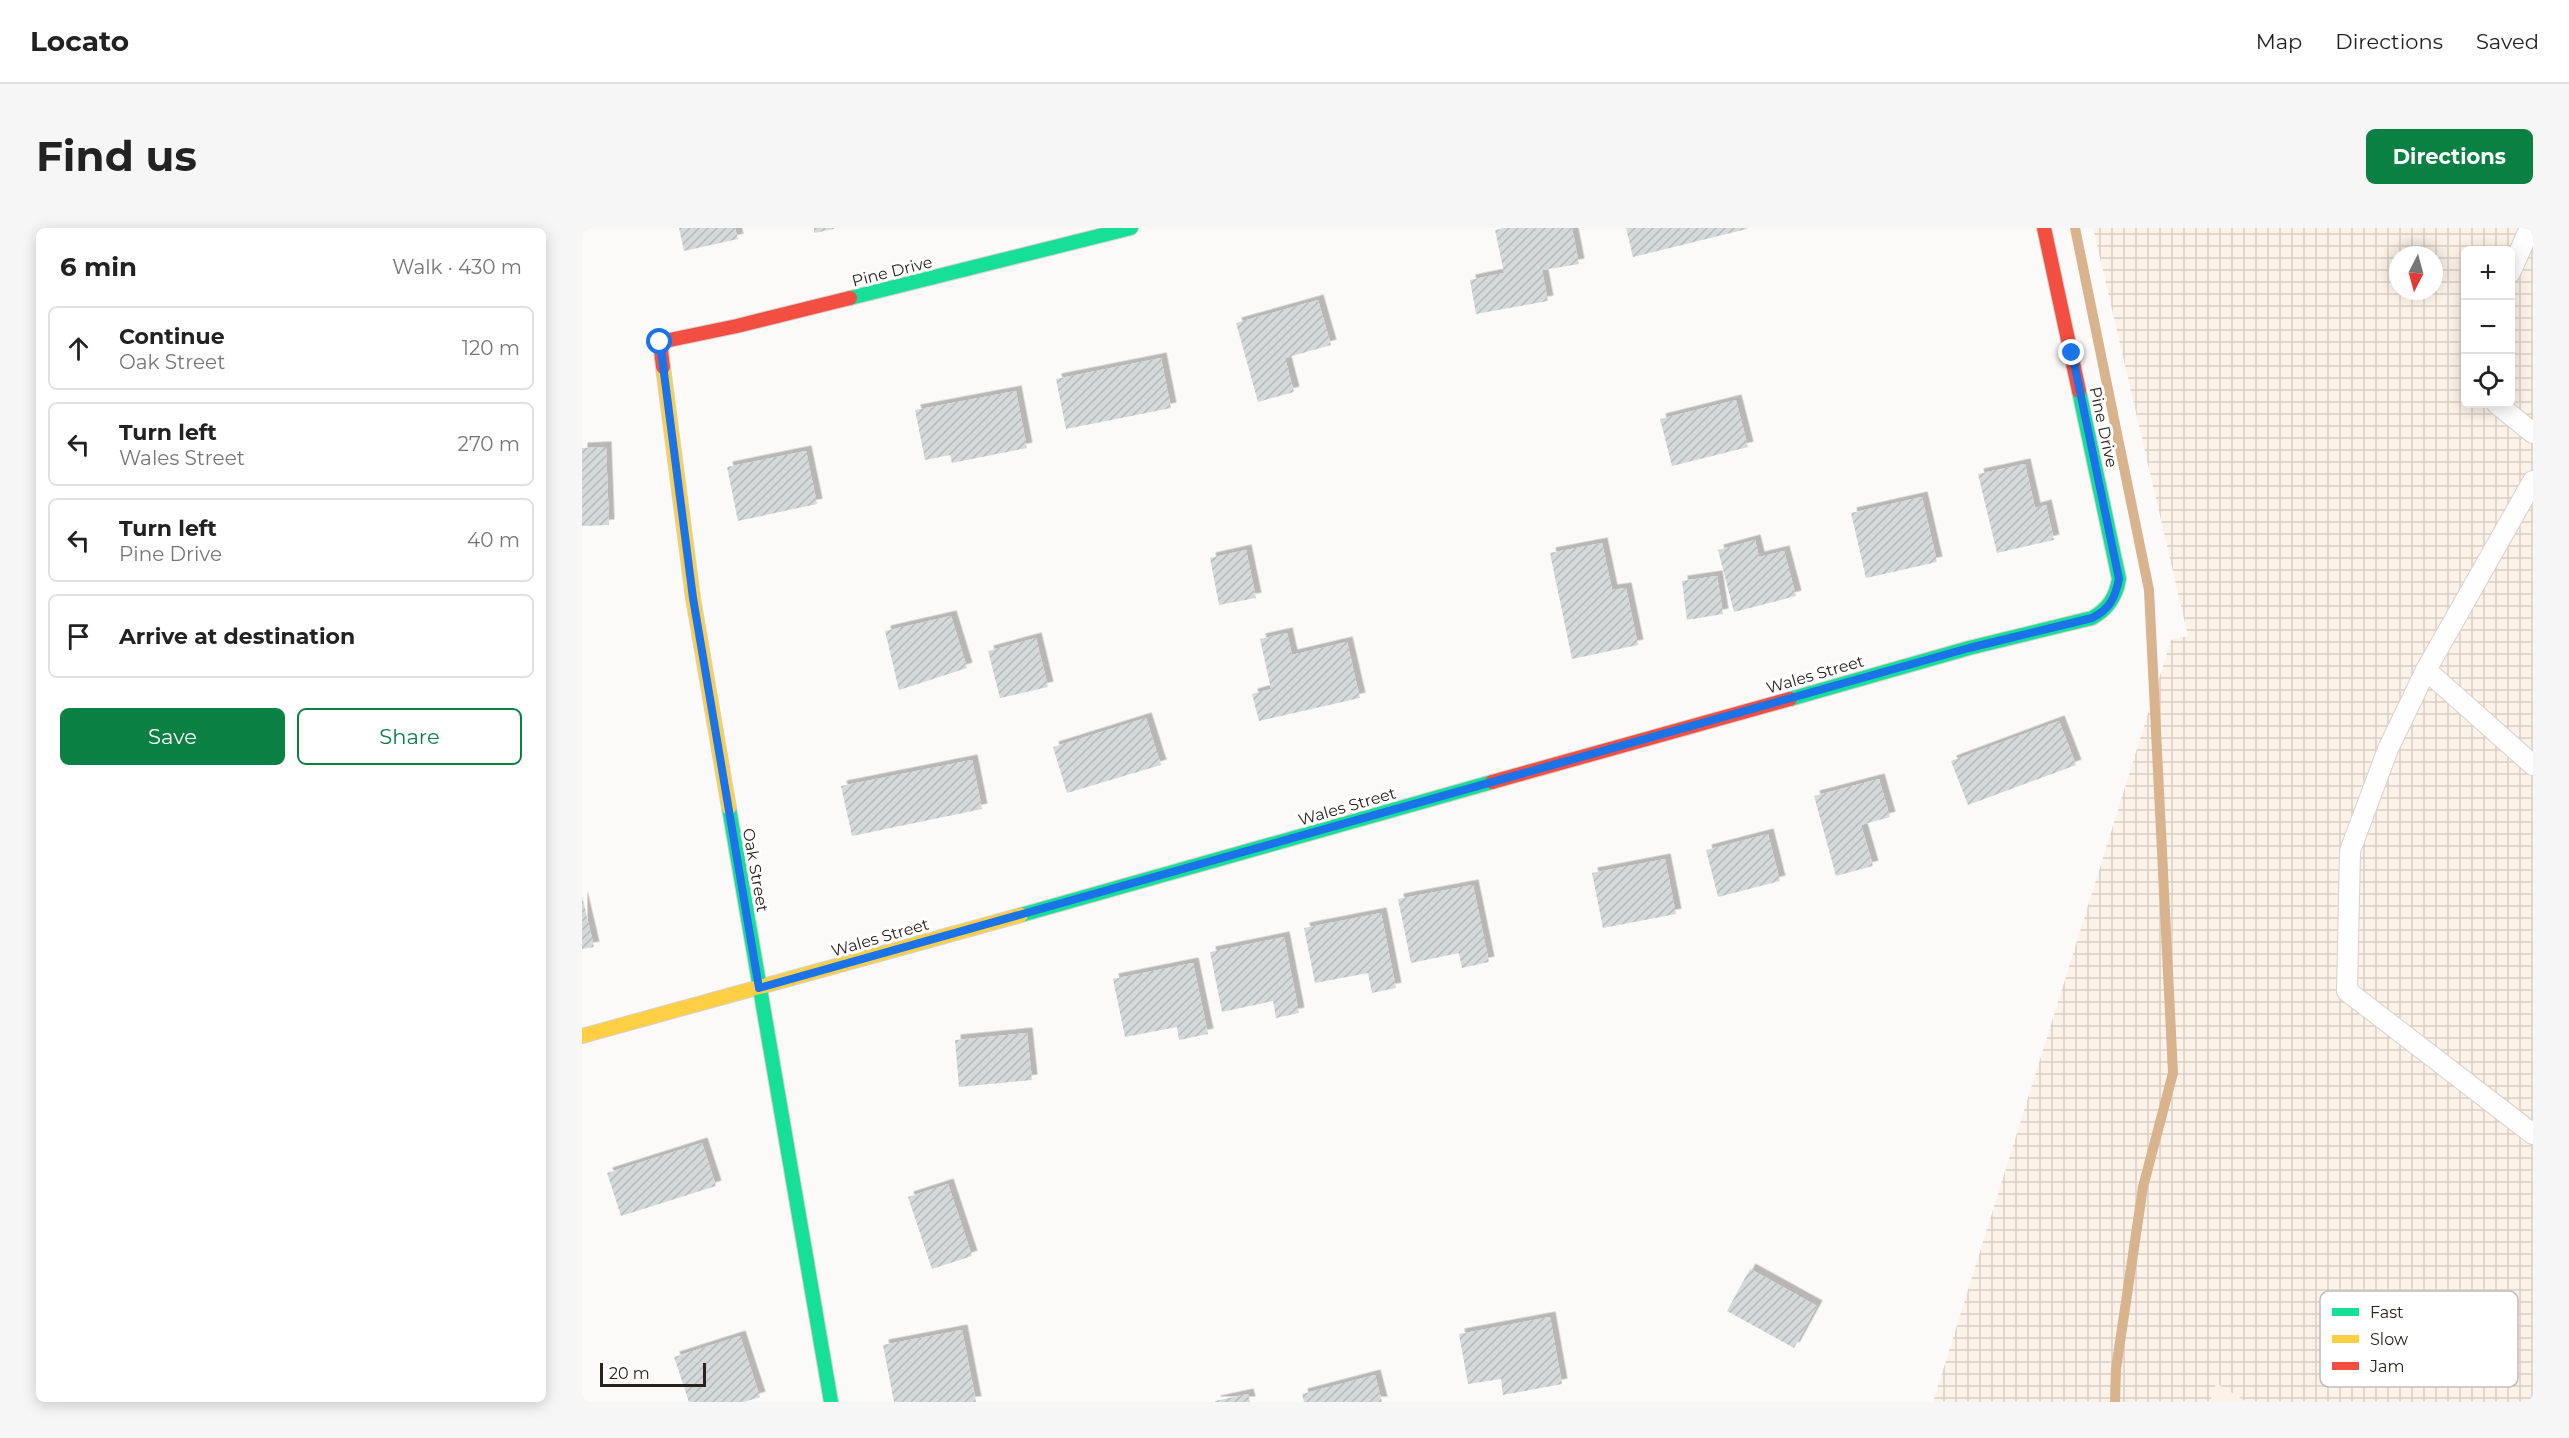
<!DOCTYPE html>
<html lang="en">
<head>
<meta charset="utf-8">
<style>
  :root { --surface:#fff; --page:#f6f6f6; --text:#222; --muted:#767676; --line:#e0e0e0; --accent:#0b8043 }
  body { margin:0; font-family:Montserrat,sans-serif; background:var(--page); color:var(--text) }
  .controls { position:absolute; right:18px; top:18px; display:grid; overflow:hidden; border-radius:9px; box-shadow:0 3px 15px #0003 }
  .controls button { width:54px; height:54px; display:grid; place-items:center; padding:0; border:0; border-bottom:2px solid var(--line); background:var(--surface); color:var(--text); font:30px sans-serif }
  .compass { position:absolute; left:1807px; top:18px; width:54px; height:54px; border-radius:50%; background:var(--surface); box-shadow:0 3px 15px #0003; rotate:186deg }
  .scale { position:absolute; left:18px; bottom:15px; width:106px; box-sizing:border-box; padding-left:6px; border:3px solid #2a221a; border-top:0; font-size:16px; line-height:21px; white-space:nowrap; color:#2a221a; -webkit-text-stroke:4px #fff; paint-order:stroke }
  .stop { position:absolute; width:18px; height:18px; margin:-14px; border:4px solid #1a73e8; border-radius:50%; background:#fff }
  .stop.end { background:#1a73e8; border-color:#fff; box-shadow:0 2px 6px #0008 }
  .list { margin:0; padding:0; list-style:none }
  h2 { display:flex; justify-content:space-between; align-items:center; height:78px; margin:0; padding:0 24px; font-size:26px }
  h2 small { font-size:20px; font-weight:400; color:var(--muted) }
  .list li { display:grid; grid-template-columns:39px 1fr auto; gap:18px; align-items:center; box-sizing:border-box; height:84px; margin:0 12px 12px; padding:0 12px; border:2px solid var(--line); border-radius:9px }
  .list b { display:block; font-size:22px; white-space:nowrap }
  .list p { margin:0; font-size:20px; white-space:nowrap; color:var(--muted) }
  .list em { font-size:20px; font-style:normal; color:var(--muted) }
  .actions { display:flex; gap:12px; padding:18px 24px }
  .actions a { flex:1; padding:14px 0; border:2px solid var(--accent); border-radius:9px; text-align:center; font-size:21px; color:var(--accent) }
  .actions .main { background:var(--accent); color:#fff }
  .icon { flex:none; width:33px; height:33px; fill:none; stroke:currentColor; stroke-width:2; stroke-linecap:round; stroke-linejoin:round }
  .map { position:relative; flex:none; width:1951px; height:1174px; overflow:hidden; border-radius:9px }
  header { display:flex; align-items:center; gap:36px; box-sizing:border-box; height:84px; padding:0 30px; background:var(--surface); border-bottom:2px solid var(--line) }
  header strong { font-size:28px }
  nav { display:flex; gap:33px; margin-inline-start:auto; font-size:21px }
  .intro { display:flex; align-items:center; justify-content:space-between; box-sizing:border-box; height:144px; padding:0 36px }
  h1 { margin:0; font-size:42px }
  .button { padding:15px 27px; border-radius:9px; background:var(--accent); color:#fff; font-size:21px; font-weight:700 }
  main { display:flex; gap:36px; padding:0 36px }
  aside { flex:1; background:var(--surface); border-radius:9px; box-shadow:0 3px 15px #0003 }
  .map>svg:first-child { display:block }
</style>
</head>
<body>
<header>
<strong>Locato</strong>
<nav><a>Map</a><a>Directions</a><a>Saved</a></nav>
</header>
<div class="intro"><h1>Find us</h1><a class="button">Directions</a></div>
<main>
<aside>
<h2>6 min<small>Walk · 430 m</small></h2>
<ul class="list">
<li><svg class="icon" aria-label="ahead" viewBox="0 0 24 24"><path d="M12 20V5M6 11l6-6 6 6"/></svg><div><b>Continue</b><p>Oak Street</p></div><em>120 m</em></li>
<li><svg class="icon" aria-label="left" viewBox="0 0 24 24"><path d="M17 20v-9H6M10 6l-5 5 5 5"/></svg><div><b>Turn left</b><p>Wales Street</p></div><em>270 m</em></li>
<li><svg class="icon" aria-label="left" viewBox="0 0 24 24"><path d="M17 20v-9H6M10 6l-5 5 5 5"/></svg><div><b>Turn left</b><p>Pine Drive</p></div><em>40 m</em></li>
<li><svg class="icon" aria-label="arrive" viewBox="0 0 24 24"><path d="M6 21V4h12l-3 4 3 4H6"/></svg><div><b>Arrive at destination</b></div></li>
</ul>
<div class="actions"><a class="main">Save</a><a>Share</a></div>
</aside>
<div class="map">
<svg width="1951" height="1174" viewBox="0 0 1951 1174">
  <defs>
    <pattern id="industrial-grid" width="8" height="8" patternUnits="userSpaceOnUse" patternTransform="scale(1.5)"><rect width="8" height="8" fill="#fcf2e8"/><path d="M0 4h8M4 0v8" fill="none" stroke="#d8cfc6"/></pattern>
    <pattern id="building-hatch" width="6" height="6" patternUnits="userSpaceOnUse" patternTransform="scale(1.5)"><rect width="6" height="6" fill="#d4d9da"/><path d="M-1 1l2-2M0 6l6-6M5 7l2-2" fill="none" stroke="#b6baba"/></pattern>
    <filter id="shadow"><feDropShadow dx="5.5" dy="-5.5" stdDeviation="0" flood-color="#0004"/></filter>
  </defs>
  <rect width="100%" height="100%" fill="#fcfaf8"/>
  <!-- built -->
  <polygon fill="#fcf2e8" points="1634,1155 1665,1174 1628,1174"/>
  <!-- industrial -->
  <path fill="url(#industrial-grid)" fill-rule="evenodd" d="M 1511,0 L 1951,0 L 1951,1174 L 1665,1174 L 1634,1155 L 1628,1174 L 1351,1174 L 1589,412 L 1606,408 ZM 1884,22 L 1928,22 L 1928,176 L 1884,176 ZM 1816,27 L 1852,27 L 1852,63 L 1816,63 Z"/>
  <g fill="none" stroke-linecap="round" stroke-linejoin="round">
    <!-- stream -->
    <polyline stroke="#d8b38d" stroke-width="10" points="1493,0 1567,362 1591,845 1561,959 1534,1141 1533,1174"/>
  </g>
  <!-- building -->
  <g fill="url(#building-hatch)" filter="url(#shadow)">
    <polygon points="97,0 153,0 156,11 102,23"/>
    <polygon points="232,0 252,0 252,1 232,5"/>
    <polygon points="923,0 990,0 997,36 960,42 966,73 894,86 888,52 922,45 913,2"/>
    <polygon points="1044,0 1165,0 1165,1 1051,29"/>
    <polygon points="736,72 749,117 703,130 712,164 676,174 654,95"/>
    <polygon points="579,130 589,180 484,201 474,151"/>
    <polygon points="434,163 445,220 370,235 368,227 343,232 333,182"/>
    <polygon points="1154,172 1166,219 1090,238 1078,191"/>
    <polygon points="24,219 27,297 0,298 0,220"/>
    <polygon points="224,223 235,276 156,293 145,239"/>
    <polygon points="1443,236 1453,280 1464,277 1472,312 1415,325 1396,246"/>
    <polygon points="1340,269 1355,334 1284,350 1269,285"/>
    <polygon points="1173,312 1177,329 1202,323 1214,368 1152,384 1136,322"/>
    <polygon points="1020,315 1030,362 1044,360 1056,417 990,431 968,325"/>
    <polygon points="664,322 674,370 637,377 628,330"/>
    <polygon points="1135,348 1141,386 1105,392 1100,353"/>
    <polygon points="369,388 385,440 317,462 303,403"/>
    <polygon points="705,405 710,427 765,414 778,470 677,493 670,466 689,461 678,411"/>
    <polygon points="454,410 466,459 418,470 406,423"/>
    <polygon points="564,490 579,537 485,565 471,519"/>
    <polygon points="1477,493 1494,537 1386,577 1369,533"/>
    <polygon points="390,532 400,581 270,608 259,558"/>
    <polygon points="1297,551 1308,589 1279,597 1291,638 1254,648 1232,568"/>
    <polygon points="1186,606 1198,653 1136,669 1124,622"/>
    <polygon points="1083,631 1094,686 1021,700 1010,645"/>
    <polygon points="891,657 907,734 880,740 877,725 829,735 816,671"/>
    <polygon points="0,668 12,719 0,721"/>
    <polygon points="799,685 814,760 790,765 786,745 733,755 722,700"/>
    <polygon points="702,709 717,785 694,790 691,773 640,784 628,724"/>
    <polygon points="611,735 626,806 597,812 595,799 543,809 531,751"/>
    <polygon points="445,805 450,852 377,859 373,812"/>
    <polygon points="120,915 134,958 39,988 25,945"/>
    <polygon points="366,956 390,1028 350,1041 326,969"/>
    <polygon points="1168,1041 1235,1078 1212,1120 1145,1083"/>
    <polygon points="968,1089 980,1156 921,1167 919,1151 886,1156 877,1106"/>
    <polygon points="380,1102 394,1174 312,1174 301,1117"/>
    <polygon points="158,1108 178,1169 162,1174 107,1174 92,1129"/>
    <polygon points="793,1147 800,1174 722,1174 720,1166"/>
    <polygon points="666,1166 668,1174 633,1174 633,1173"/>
  </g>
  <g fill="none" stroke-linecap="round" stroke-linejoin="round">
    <defs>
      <g id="lane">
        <polyline points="1928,45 1948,0"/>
        <polyline points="1915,176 1951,205"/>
        <polyline points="1951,253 1844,442 1951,537"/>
        <polyline points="1844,442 1806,521 1768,623 1765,763 1951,906"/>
      </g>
      <g id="fast">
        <polyline points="268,70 549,0"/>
        <path d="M 1208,471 L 1387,420 L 1510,390 C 1526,381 1534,369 1537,351 L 1497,163"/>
        <polyline points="147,580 249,1174"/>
        <polyline points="439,687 910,554"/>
      </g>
      <g id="slow">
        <polyline points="81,139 111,370 147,580"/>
        <polyline points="0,808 439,687"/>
      </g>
      <g id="jam">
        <polyline points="1462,0 1497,163"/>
        <polyline points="81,139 78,114 155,98 268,70"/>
        <polyline points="910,554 1208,471"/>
      </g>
    </defs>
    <!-- lane casing -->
    <use href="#lane" stroke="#d6d1cc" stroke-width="22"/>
    <!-- fast casing -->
    <use href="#fast" stroke="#d6d1cc" stroke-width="16"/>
    <!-- slow casing -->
    <use href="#slow" stroke="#d6d1cc" stroke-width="16"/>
    <!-- jam casing -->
    <use href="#jam" stroke="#d6d1cc" stroke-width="16"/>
    <!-- lane -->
    <use href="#lane" stroke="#fffefe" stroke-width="20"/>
    <!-- fast -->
    <use href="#fast" stroke="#16e098" stroke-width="14"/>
    <!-- slow -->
    <use href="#slow" stroke="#ffcf43" stroke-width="14"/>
    <!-- jam -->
    <use href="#jam" stroke="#f24e42" stroke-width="14"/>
  </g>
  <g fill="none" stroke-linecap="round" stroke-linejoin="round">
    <!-- route -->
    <path stroke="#1a73e8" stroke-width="8" d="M 78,114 L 111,370 L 177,760 L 1387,420 L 1510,390 C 1528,381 1533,370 1537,351 L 1490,125"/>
  </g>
  <g text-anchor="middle" stroke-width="6" stroke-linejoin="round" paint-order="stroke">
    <!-- street labels -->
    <g font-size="16" fill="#2a221a" stroke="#fff">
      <text transform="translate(310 43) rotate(-14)" y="6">Pine Drive</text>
      <text transform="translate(1522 199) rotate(78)" y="6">Pine Drive</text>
      <text transform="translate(1233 446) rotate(-16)" y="6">Wales Street</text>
      <text transform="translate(765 578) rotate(-16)" y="6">Wales Street</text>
      <text transform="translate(174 642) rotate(80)" y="6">Oak Street</text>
      <text transform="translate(298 709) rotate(-16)" y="6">Wales Street</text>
    </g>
  </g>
  <!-- legend -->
  <rect x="1738" y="1063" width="198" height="96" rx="9" fill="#fff" stroke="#bfbdba" stroke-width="1.5"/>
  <rect x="1750" y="1080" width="27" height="8" fill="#16e098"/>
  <rect x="1750" y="1107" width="27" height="8" fill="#ffcf43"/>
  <rect x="1750" y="1134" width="27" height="8" fill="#f24e42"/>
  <g font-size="16" fill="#2a221a">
    <text x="1788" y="1090">Fast</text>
    <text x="1788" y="1117">Slow</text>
    <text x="1788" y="1144">Jam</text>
  </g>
</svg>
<div class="controls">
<button>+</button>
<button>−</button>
<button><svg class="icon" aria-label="locate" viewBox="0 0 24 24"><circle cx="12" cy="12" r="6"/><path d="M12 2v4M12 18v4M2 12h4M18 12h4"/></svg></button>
</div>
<svg class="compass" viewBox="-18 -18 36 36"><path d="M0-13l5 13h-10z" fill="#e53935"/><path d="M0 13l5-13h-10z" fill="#767676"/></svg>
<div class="scale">20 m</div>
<div class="stop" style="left:78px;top:114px"></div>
<div class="stop end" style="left:1490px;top:125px"></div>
</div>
</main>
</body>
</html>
